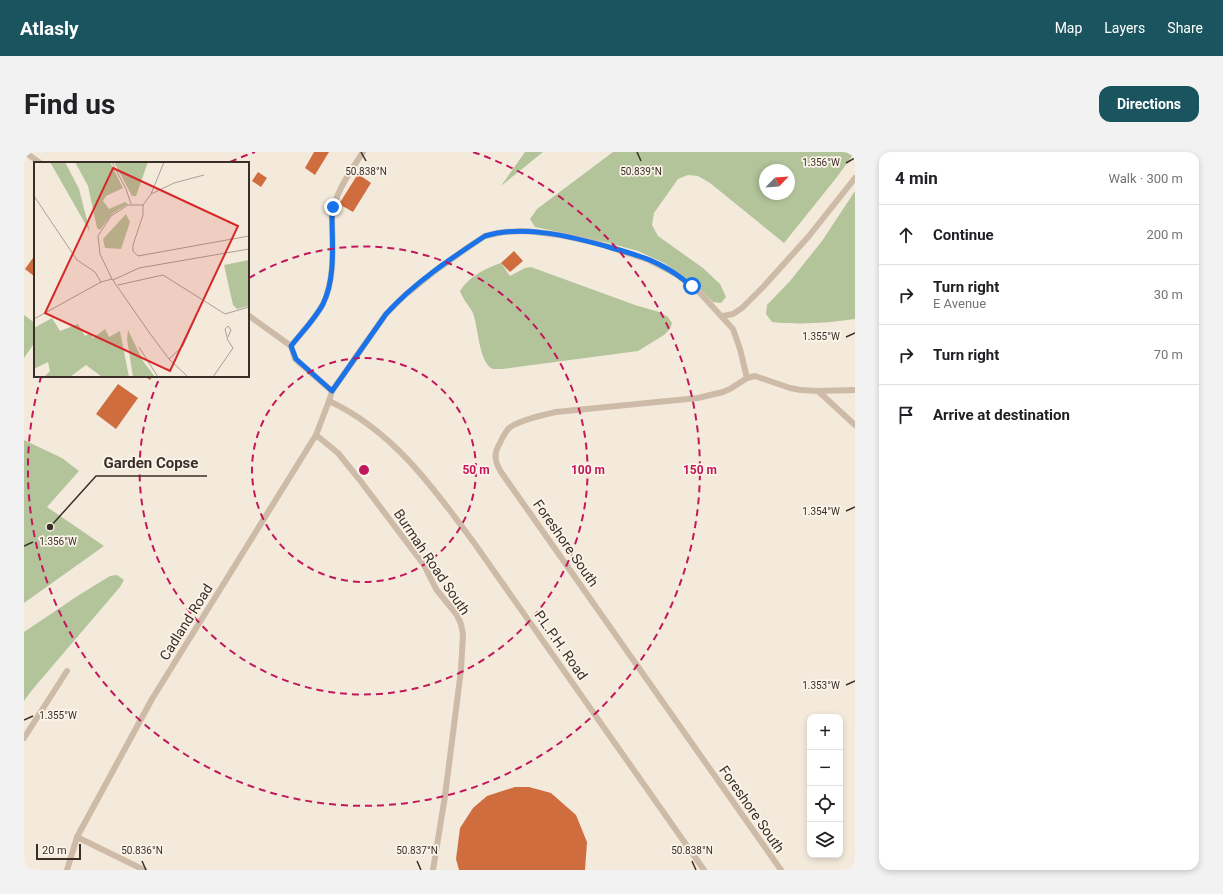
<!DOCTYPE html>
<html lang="en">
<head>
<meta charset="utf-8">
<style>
  :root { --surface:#fff; --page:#f2f2f2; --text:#202124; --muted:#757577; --line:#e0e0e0; --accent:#1a545e }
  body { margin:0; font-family:Roboto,sans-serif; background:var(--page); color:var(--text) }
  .controls { position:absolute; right:12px; bottom:12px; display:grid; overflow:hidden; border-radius:8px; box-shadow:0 2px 6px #0003 }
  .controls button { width:36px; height:36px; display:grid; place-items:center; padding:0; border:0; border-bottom:1px solid var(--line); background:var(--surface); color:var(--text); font:20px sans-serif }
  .compass { position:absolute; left:735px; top:12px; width:36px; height:36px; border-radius:50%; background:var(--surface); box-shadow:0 2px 6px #0003; rotate:65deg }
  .scale { position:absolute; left:12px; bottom:10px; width:45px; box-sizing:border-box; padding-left:4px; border:2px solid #392f28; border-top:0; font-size:11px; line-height:14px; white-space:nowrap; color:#392f28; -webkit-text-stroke:3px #fbf4e9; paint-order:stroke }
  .stop { position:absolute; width:12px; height:12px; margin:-9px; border:3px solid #1a73e8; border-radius:50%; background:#fff }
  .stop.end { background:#1a73e8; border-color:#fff; box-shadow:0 1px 4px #0008 }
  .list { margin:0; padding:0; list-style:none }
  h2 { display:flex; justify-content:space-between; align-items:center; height:52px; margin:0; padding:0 16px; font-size:17px }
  h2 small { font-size:13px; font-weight:400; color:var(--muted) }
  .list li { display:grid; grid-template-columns:26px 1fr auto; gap:12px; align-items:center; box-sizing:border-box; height:60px; padding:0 16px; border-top:1px solid var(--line) }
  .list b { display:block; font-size:15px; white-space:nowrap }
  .list p { margin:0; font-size:13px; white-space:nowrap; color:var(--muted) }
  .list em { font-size:13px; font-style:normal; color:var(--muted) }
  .icon { flex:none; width:22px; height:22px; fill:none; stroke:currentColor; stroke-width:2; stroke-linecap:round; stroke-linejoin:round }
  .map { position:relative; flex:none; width:831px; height:718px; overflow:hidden; border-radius:12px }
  header { display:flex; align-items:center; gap:24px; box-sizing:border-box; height:56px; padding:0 20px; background:var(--accent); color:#fff }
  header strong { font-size:19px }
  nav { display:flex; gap:22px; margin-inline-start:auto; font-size:14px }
  .intro { display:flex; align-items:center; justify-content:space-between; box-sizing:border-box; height:96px; padding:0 24px }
  h1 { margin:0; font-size:28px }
  .button { padding:10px 18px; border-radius:12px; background:var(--accent); color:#fff; font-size:14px; font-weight:700 }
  main { display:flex; gap:24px; padding:0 24px }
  aside { flex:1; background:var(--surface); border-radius:12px; box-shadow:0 2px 6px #0003 }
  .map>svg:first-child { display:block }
</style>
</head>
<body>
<header>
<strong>Atlasly</strong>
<nav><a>Map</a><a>Layers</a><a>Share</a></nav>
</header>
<div class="intro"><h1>Find us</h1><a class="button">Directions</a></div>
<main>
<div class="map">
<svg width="831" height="718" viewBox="0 0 831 718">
  <rect width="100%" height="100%" fill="#f4eadc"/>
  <!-- green -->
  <g fill="#b3c49b" fill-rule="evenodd">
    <polygon points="501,0 519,0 477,34"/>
    <path d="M 589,0 L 831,0 L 813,25 L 760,91 L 686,31 L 674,24 L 664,23 L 654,27 L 630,61 L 628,73 L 634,84 L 679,116 L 696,132 L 702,145 L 697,151 L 689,150 L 671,132 L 640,111 L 614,99 L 577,89 L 511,75 L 506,67 L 513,57 ZM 741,18 L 765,18 L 765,42 L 741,42 Z"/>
    <path d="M 831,39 L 831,167 C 804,171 776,173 748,170 L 742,162 L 743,153 L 766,129 L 798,89 Z"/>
    <path d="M 477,111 L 486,124 L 501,116 L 507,115 L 611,153 L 635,160 L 644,165 L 648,171 L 646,177 L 640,183 L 614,199 L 478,217 C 476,217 471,217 469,217 C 455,212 454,174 449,161 C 445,153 439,148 436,139 C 444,125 462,116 477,111 Z"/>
    <polygon points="0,163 11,171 11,190 0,206"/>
    <polygon points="0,288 38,306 55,319 23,355 80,394 0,451"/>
    <polygon points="93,423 100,428 96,435 8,538 0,549 0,480 55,443 86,424"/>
  </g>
  <!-- building -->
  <g fill="#cf6d3f">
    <polygon points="290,0 305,0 291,23 281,16"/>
    <polygon points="234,20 243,26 237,35 228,29"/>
    <polygon points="334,22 347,31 329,60 315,52"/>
    <polygon points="490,99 499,109 486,120 477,111"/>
    <polygon points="11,103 11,125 1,117"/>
    <polygon points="120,224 129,224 126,228"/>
    <polygon points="94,232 114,246 92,277 72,262"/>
    <polygon points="491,635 505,635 527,641 552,663 563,690 561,718 435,718 432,707 436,676 449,656 463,644"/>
  </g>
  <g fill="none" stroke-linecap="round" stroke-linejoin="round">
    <!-- service -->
    <g stroke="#cdbba7" stroke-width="6">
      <polyline points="1,0 16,11"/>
      <polyline points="224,163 267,194 271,207 308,239"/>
      <polyline points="699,164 709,162 718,156 740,134 785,84 831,26"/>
      <path d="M 267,194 C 278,180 291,167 299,152 C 312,125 308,91 308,63 C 311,40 327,19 339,0"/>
      <polyline points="794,239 831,273"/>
      <path d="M 305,249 C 370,279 412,339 453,395 L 680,718"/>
      <polyline points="292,283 314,301 335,327 400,413 412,437 433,463 437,472 439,482 437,518 421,644 409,718"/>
      <polyline points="0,586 43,519"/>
      <polyline points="53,685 120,718"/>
      <polyline points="43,718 53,685 128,547 292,283 305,249 308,239 362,162 380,144 411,119 443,96 461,84 479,80 502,79 536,83 573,91 625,108 652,122 676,141 709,177 716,197 723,226"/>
      <path d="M 757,718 L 477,320 C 471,310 469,302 476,291 C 478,286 481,281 484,277 C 494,268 519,263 532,260 L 674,246 L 699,240 L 706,237 L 723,226 L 731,224 L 766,236 L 777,238 L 794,239 L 831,238"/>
    </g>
  </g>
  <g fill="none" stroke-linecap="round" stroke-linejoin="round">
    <!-- route -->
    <path stroke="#1a73e8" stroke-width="5" d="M 309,55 L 308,63 C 308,91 312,125 299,152 C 291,167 278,180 267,194 L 272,207 L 308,239 L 362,162 C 390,131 426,107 461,84 C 500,72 550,85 588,96 C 606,101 624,106 640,115 C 650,120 659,127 668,134"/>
  </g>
  <!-- ticks -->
  <path fill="none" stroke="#392f28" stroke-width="1.5" d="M 337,0 L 342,9M 613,0 L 617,9M 822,11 L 831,6M 822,185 L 831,181M 822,359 L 831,355M 0,394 L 9,390M 822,533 L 831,529M 0,568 L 9,564M 118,709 L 122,718M 393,709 L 397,718M 668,709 L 672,718"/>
  <!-- distance rings -->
  <g fill="none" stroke="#c2185b" stroke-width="2" stroke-dasharray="7 5">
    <circle cx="340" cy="318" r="112"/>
    <path d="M225 126A224 224 0 1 1 136 225"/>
    <path d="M206 10A336 336 0 0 1 231 0M449 0A336 336 0 1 1 17 225"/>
  </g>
  <g text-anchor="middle" stroke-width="3.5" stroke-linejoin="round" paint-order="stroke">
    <!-- street labels -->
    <g font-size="14" fill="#392f28" stroke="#fbf4e9">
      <text transform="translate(542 391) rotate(55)" y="5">Foreshore South</text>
      <text transform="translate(408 410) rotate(56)" y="5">Burmah Road South</text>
      <text transform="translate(162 470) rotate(-58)" y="5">Cadland Road</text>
      <text transform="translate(537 493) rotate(55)" y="5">P.L.P.H. Road</text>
      <text transform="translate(728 657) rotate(55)" y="5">Foreshore South</text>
    </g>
  </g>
  <!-- overview -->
  <g transform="translate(10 10)">
    <rect width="215" height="215" fill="#f4eadc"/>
    <path d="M 16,0 L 31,0 L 45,27 L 56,70 ZM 41,0 L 76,0 L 89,26 L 72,34 L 69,39 L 75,47 L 91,40 L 94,42 L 78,52 L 66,68 L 63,66 L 54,24 ZM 80,0 L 114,0 L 102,34 L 98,34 ZM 92,52 L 96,60 L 87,87 L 71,86 L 69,77 ZM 215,98 L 215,144 L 203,147 L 199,143 L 190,103 ZM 18,156 L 26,169 L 44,162 L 51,174 L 56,171 L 59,176 L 71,167 L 75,175 L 86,169 L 95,215 L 68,215 L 52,203 L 36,215 L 10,215 L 16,209 L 14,200 L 0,207 L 0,166 ZM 94,168 L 109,199 L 121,215 L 99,215 L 93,177 Z" fill="#b3c49b"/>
    <path fill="none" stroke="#a99f94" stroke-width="1" d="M 78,0 L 92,27 L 97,42M 117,32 L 140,21 L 170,13M 0,34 L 43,98 L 61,110 L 67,120M 109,43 L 94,43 L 77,54 L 64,74 L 66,92 L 78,117 L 117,173 L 135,197 L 154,215M 109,43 L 109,53 L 99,83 L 99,89 L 104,94 L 215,74M 109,43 L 117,32 L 130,0M 79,118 L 105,106 L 215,87M 84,123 L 129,113 L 191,152 L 215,145M 0,157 L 67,120 L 78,117M 105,185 L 124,215M 135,197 L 149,184 L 162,154M 179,215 L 199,186 L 193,177 L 197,168 L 194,164 L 191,167 L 193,175"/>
    <path fill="#d62828" fill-opacity="0.15" stroke="#d62828" stroke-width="2" d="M 79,6 L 204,64 L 136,209 L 11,151 Z"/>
    <rect width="215" height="215" fill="none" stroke="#392f28" stroke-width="2"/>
  </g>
  <g font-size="10" text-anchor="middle" fill="#392f28" stroke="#fbf4e9" stroke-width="3.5" stroke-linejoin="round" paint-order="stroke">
    <text x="797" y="14">1.356°W</text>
    <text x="342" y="23">50.838°N</text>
    <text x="617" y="23">50.839°N</text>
    <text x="797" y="188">1.355°W</text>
    <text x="797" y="363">1.354°W</text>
    <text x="34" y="393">1.356°W</text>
    <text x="797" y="537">1.353°W</text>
    <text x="34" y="567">1.355°W</text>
    <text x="118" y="702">50.836°N</text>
    <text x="393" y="702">50.837°N</text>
    <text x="668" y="702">50.838°N</text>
  </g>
  <circle cx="340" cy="318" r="6" fill="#c2185b" stroke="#fbf4e9" stroke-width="2"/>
  <g font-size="12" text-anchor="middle" font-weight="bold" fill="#c2185b" stroke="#fbf4e9" stroke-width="3.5" stroke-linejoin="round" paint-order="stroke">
    <text x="452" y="322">50 m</text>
    <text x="564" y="322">100 m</text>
    <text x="676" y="322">150 m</text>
  </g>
  <!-- callouts -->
  <path fill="none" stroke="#392f28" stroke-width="1.5" d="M26 375L72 324H183"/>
  <circle fill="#392f28" stroke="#fbf4e9" stroke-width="1.5" cx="26" cy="375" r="4"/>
  <g font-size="15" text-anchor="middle" font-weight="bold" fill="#392f28" stroke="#fbf4e9" stroke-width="3.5" stroke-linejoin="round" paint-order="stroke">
    <text x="127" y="316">Garden Copse</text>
  </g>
</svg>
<div class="controls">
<button>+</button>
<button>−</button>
<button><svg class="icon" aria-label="locate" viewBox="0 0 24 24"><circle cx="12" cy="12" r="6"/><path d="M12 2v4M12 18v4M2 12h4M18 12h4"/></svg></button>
<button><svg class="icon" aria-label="layers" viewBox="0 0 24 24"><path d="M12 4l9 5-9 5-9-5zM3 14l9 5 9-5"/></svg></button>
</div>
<svg class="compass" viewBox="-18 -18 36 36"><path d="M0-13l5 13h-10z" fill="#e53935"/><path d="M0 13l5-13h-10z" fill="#757577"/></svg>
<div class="scale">20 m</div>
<div class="stop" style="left:668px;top:134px"></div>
<div class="stop end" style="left:309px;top:55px"></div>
</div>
<aside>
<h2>4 min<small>Walk · 300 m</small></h2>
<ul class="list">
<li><svg class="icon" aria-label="ahead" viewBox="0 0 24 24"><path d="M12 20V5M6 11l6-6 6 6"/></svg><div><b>Continue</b></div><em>200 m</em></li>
<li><svg class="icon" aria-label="right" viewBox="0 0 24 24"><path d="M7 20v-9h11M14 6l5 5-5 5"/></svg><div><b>Turn right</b><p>E Avenue</p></div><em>30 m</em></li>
<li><svg class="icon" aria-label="right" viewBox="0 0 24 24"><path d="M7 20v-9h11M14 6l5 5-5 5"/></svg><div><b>Turn right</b></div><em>70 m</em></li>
<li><svg class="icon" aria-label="arrive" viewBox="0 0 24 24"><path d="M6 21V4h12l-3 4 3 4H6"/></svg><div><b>Arrive at destination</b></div></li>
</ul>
</aside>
</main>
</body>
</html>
